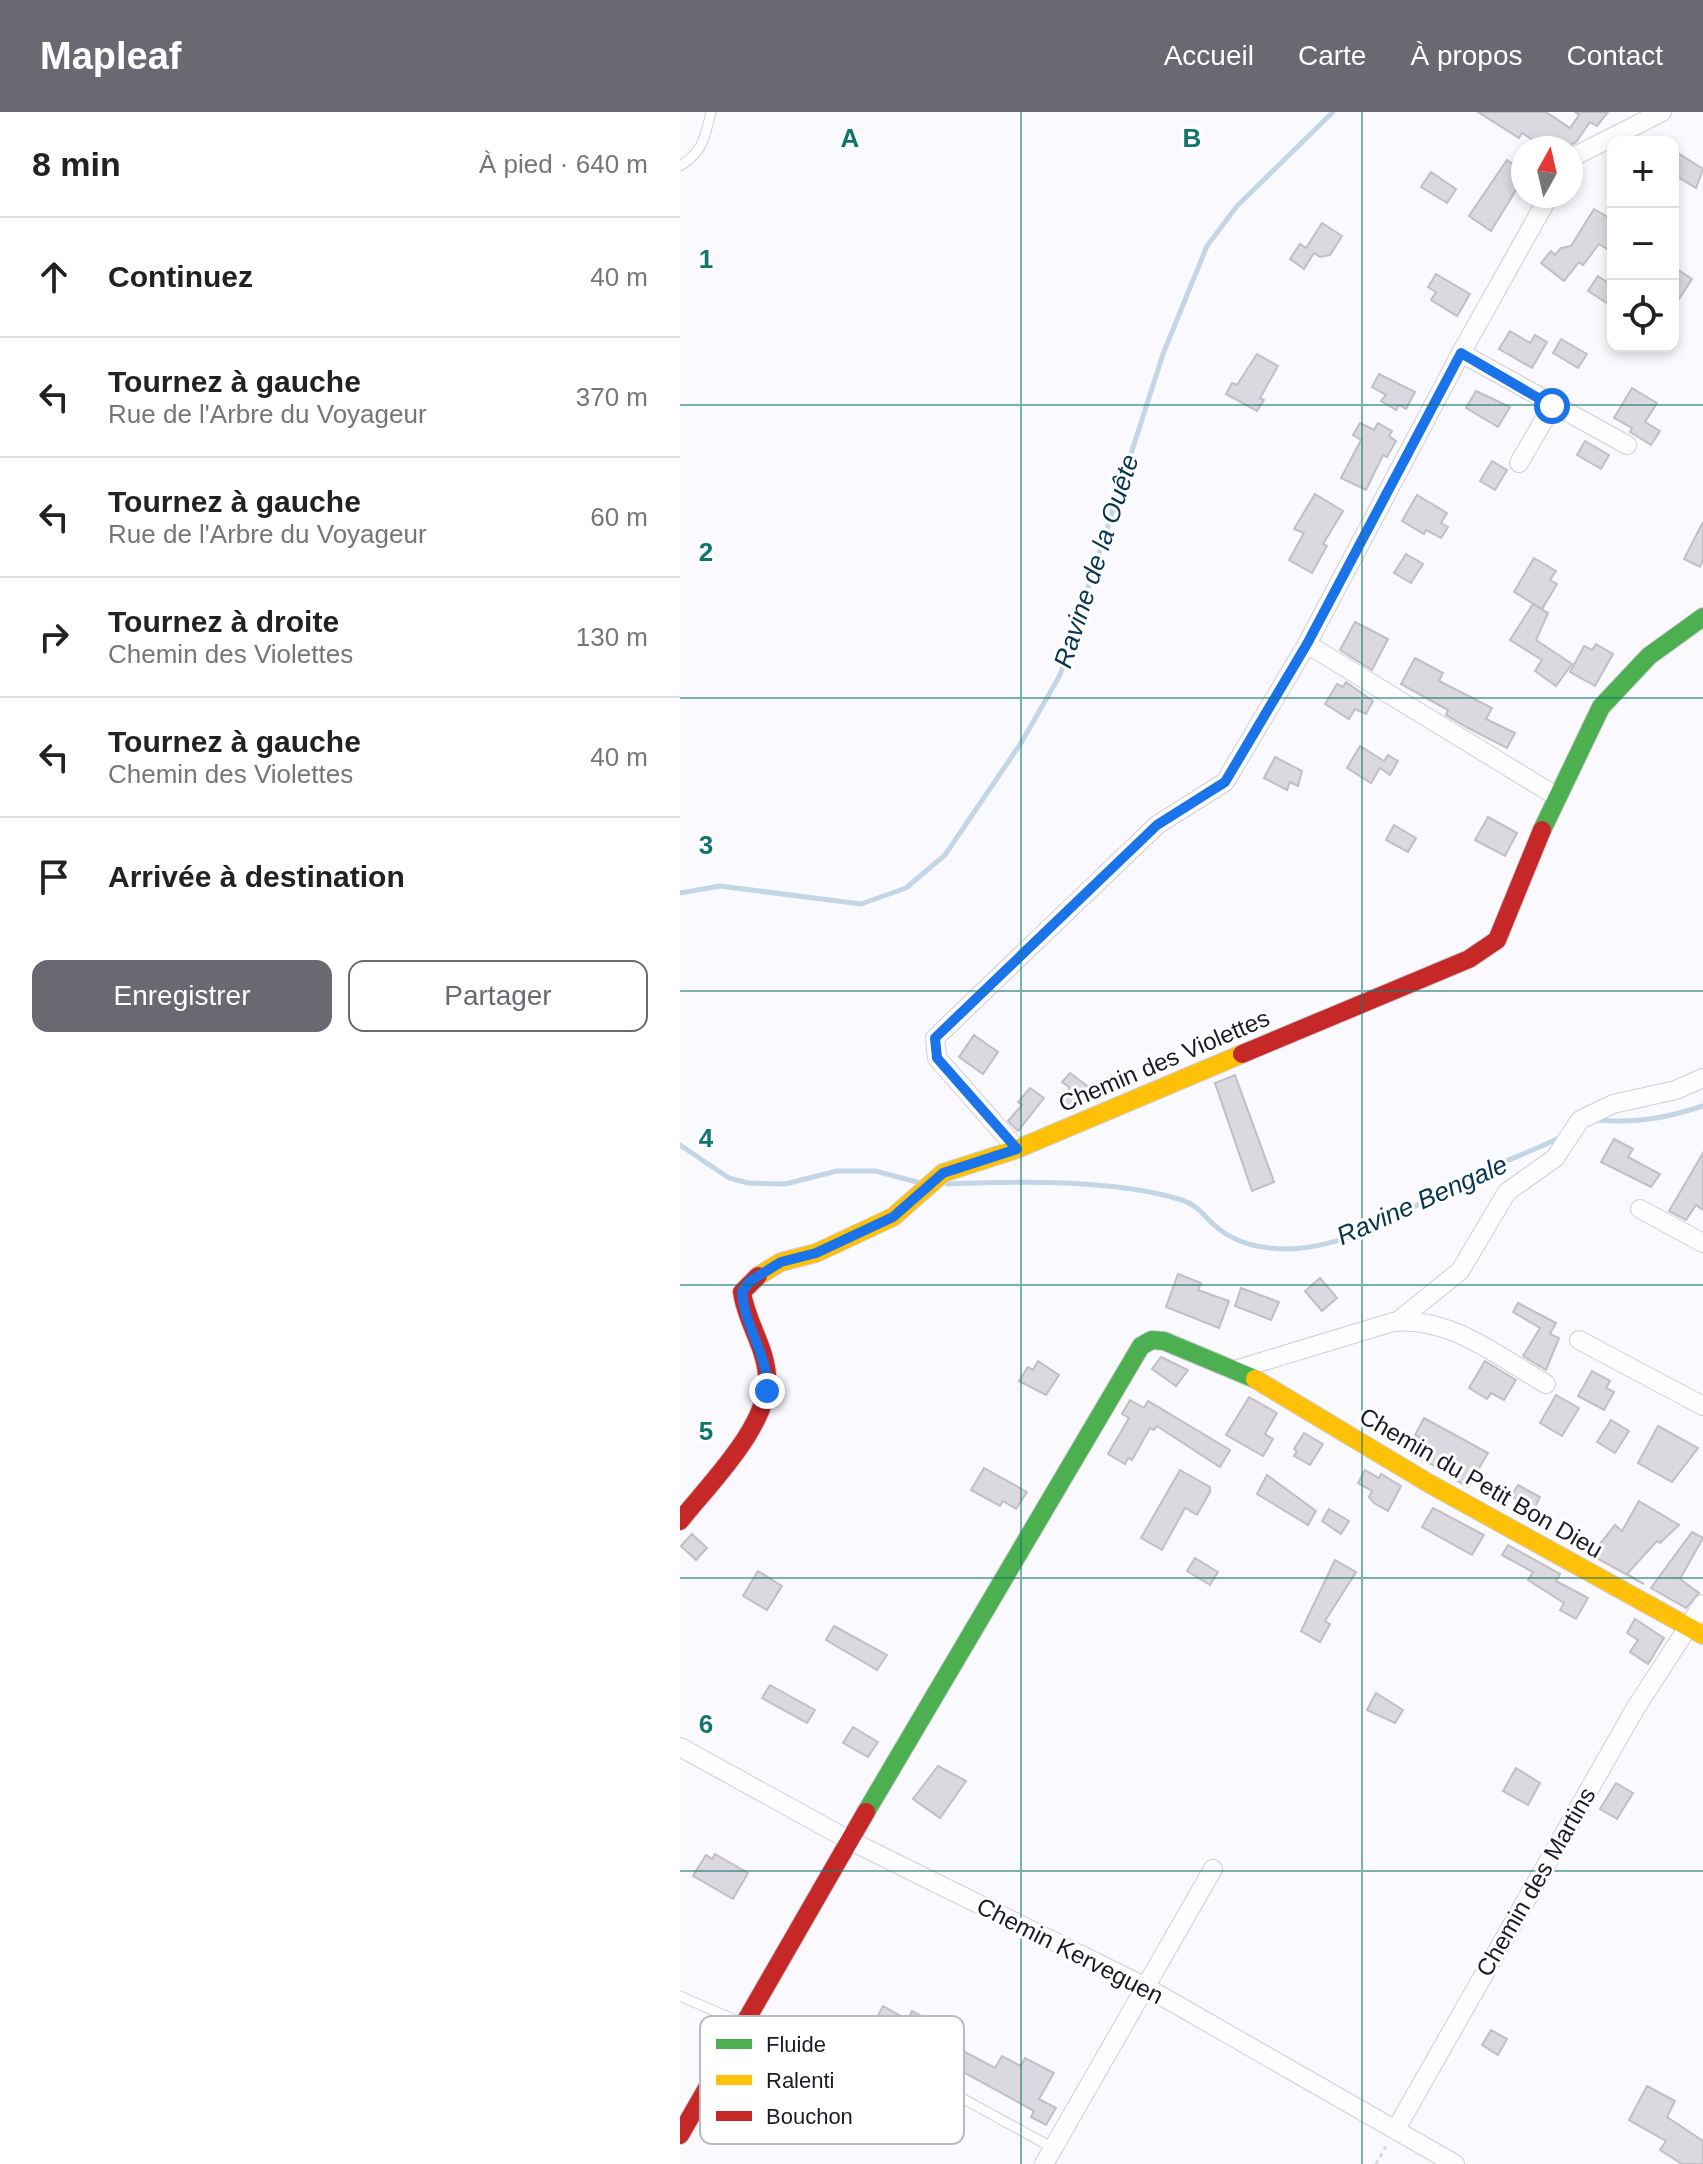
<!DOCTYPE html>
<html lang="fr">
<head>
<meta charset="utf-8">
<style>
  :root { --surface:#fff; --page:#f6f6f6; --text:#222; --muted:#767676; --line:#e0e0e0; --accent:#6a6871 }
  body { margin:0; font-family:Helvetica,sans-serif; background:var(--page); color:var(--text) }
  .controls { position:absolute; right:24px; top:24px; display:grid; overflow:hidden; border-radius:16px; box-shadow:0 4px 12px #0003 }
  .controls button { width:72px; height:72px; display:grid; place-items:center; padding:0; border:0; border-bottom:2px solid var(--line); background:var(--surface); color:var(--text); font:40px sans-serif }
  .compass { position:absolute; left:831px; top:24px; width:72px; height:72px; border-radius:50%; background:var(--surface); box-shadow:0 4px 12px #0003; rotate:8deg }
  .stop { position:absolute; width:24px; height:24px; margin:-18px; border:6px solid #1a73e8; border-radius:50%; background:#fff }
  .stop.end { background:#1a73e8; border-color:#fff; box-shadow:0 2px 8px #0008 }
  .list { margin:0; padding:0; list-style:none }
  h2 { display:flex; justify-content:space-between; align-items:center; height:104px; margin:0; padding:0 32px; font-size:34px }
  h2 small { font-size:26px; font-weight:400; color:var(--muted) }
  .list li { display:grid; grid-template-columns:52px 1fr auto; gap:24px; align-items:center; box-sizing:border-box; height:120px; padding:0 32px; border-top:2px solid var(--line) }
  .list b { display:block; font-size:30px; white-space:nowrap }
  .list p { margin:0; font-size:26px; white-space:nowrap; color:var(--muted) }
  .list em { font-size:26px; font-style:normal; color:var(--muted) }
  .actions { display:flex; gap:16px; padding:24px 32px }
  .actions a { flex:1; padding:18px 0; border:2px solid var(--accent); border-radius:16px; text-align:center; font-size:28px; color:var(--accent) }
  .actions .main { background:var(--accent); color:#fff }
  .icon { flex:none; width:44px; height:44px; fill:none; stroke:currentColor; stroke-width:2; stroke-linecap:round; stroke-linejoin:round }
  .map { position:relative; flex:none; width:1023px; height:2052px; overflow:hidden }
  header { display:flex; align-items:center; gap:48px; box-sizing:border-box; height:112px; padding:0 40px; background:var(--accent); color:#fff }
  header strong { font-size:38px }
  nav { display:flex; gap:44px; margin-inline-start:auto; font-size:28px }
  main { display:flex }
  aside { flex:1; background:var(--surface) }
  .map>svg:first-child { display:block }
</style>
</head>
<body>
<header>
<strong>Mapleaf</strong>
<nav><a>Accueil</a><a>Carte</a><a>À propos</a><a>Contact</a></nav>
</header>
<main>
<aside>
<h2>8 min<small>À pied · 640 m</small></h2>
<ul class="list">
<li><svg class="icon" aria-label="ahead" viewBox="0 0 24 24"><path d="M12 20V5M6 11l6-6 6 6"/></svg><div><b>Continuez</b></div><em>40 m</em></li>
<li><svg class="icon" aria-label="left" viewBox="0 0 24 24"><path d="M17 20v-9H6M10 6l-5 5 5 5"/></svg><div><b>Tournez à gauche</b><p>Rue de l'Arbre du Voyageur</p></div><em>370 m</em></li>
<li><svg class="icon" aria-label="left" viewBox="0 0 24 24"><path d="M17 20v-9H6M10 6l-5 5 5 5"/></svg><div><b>Tournez à gauche</b><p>Rue de l'Arbre du Voyageur</p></div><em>60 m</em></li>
<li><svg class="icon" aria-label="right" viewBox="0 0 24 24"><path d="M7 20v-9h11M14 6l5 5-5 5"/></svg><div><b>Tournez à droite</b><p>Chemin des Violettes</p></div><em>130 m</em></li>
<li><svg class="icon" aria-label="left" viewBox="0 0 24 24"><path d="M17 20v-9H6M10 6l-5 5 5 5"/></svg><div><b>Tournez à gauche</b><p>Chemin des Violettes</p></div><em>40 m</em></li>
<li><svg class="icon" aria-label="arrive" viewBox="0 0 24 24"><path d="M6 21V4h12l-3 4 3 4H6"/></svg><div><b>Arrivée à destination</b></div></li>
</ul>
<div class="actions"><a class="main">Enregistrer</a><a>Partager</a></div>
</aside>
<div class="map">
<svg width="1023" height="2052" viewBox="0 0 1023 2052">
  <rect width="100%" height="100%" fill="#faf9fe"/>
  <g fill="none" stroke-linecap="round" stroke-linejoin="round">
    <!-- stream -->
    <g stroke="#c4d6e6" stroke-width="5">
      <polyline points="0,781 40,774 181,792 226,776 265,743 341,631 380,563 483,242 527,134 557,94 653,0"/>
      <path d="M 915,1008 C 957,1011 983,1007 1023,994"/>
      <polyline points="0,1033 49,1066 68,1071 105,1072 157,1059 195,1059 237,1070"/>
      <path d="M 267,1072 C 337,1069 434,1067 502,1088 C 518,1093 526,1107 539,1117 C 558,1132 584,1137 608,1137 C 682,1135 744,1084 809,1056 C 833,1046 857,1037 881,1025"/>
    </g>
  </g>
  <!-- building -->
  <g fill="#dbd8e0" stroke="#c1bec6" stroke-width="2">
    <polygon points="798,0 866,0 890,16 899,3 895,0 928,0 917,14 910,10 896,30 885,36 865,36 842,21 839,26"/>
    <polygon points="998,41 1023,57 1016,76 993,62 993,49"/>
    <polygon points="827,48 842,58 837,65 842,68 811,119 789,104"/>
    <polygon points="751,60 776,77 767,91 741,75"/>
    <polygon points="914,97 933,108 933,141 919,132 903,153 899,150 884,169 861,151 871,139 875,143 881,136 891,134"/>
    <polygon points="642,111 662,124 650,143 640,145 634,141 624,157 610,147 620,132 626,136"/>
    <polygon points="997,157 1012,167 993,196 993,164"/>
    <polygon points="756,162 790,182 777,204 751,188 756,180 748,175"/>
    <polygon points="918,164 933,174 933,195 908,179"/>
    <polygon points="830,219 850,231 855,223 867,230 852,256 819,237"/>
    <polygon points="881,227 907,242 898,256 873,241"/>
    <polygon points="577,242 598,254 580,286 584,288 577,299 546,282 552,271 557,273"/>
    <polygon points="699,262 735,280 726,297 719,293 716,298 701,289 706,283 692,275"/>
    <polygon points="952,276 977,291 965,310 980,319 971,333 950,320 952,316 934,306"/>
    <polygon points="796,279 830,295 818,315 786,296"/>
    <polygon points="680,311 694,318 698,311 712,319 709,324 716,329 707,345 703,343 686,378 661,366 681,328 673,323"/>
    <polygon points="905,329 929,343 921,357 897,343"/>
    <polygon points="812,349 827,358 815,378 800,369"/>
    <polygon points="635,382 663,399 643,432 647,434 632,461 609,448 624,421 614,417"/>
    <polygon points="737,383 767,401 761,411 768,415 761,426 746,418 744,422 722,409"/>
    <polygon points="1023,410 1023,448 1020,455 1004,447"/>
    <polygon points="726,442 743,452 731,471 714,461"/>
    <polygon points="854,446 876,459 870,468 877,472 862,497 834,480"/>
    <polygon points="853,492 868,501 856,528 892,552 876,574 855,559 862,548 830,528"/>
    <polygon points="675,510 708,527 692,558 660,538"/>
    <polygon points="916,532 933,542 915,574 890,560 904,534 912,538"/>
    <polygon points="735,546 763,561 759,569 812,596 806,607 835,621 827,636 790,617 766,603 768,598 721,572"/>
    <polygon points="666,570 693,589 686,602 675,597 669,607 645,592 657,572 663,575"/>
    <polygon points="680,634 704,649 708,643 718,649 710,663 700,656 691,671 667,656"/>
    <polygon points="595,645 622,659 618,674 610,670 607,678 584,666"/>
    <polygon points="808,705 837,721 825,744 795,728"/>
    <polygon points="714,713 736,726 728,740 706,728"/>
    <polygon points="294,923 318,940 303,962 279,945"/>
    <polygon points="390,961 410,976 387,998 378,990 390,976 382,970"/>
    <polygon points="555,963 594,1070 572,1079 535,971"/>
    <polygon points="350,976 364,986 338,1019 328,1009 342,993 338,990"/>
    <polygon points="934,1027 953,1037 948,1045 980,1062 971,1075 921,1050"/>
    <polygon points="1023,1041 1023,1098 1016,1093 1006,1108 989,1099"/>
    <polygon points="498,1162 521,1171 518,1178 549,1189 539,1216 486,1195"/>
    <polygon points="640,1166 657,1186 642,1199 625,1179"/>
    <polygon points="561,1176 599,1190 591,1208 555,1194"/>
    <polygon points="838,1191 876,1211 870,1222 879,1226 866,1258 843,1244 860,1216 833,1200"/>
    <polygon points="481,1245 508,1258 496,1274 472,1257"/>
    <polygon points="358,1249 379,1263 366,1283 339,1269 348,1255 353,1258"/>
    <polygon points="805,1249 836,1268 824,1288 811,1281 807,1287 789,1276"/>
    <polygon points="912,1259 930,1269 926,1276 934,1280 924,1298 898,1284"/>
    <polygon points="876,1283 899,1296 882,1324 860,1311"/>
    <polygon points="569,1285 597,1301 585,1322 593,1327 583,1344 546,1323"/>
    <polygon points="450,1288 464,1296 468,1289 550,1338 540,1355 477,1314 474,1318 470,1316 452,1348 448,1346 445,1352 428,1342 449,1306 442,1302"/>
    <polygon points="744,1306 808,1341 788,1375 774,1367 776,1363 735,1345 745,1328 735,1323"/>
    <polygon points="931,1308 949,1319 935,1341 917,1330"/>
    <polygon points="978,1314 1018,1336 992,1370 958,1351"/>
    <polygon points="624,1321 643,1332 630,1353 614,1344 617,1339 614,1337"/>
    <polygon points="304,1356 347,1380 336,1397 323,1389 320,1394 291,1378"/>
    <polygon points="500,1358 530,1375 530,1380 517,1403 505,1396 482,1438 461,1426"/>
    <polygon points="685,1358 699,1366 701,1362 721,1374 708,1399 694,1391 689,1385 692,1379 678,1371"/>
    <polygon points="587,1363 636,1399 628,1413 577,1382"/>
    <polygon points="838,1373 860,1385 854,1397 831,1384"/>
    <polygon points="959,1389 999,1413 980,1431 977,1429 947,1462 964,1472 911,1443 935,1413 942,1419"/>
    <polygon points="753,1396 804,1423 792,1443 742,1415"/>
    <polygon points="649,1397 669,1409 661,1422 642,1409"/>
    <polygon points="1012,1420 1023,1426 1000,1467 1019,1481 1006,1496 971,1476"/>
    <polygon points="12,1422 27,1436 16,1448 1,1434"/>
    <polygon points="828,1433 880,1462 876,1469 908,1486 896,1507 880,1498 884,1491 848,1468 853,1460 822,1443"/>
    <polygon points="515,1446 538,1460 530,1473 507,1459"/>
    <polygon points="655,1448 676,1460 645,1509 650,1512 640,1530 621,1519"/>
    <polygon points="78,1459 102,1474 87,1498 63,1484"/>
    <polygon points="955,1507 984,1526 968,1552 950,1540 958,1528 947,1521"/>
    <polygon points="154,1514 207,1543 197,1558 146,1528"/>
    <polygon points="90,1573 135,1598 127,1611 82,1586"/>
    <polygon points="696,1581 723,1598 715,1611 687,1598"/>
    <polygon points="173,1615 198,1630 188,1645 163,1631"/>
    <polygon points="258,1654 286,1669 260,1706 233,1687"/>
    <polygon points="836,1656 860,1671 848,1693 823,1679"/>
    <polygon points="936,1671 953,1681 937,1707 920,1697"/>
    <polygon points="35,1742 68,1761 53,1787 13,1764 26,1743 32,1747"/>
    <polygon points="203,1894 228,1908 232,1899 252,1910 249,1915 268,1926 266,1930 315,1956 322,1944 341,1954 345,1946 374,1961 359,1987 376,1996 366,2013 351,2005 354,1999 194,1911"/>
    <polygon points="811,1918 827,1927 818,1943 802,1933"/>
    <polygon points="967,1974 995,1989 987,2005 1023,2029 1023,2052 1002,2052 980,2038 986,2029 949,2008"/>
  </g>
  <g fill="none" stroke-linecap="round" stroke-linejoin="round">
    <defs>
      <g id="lane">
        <path d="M 0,54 C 23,40 25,25 31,0"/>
        <polyline points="0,1884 62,1911"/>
        <polyline points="180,1930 373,2036"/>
      </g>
      <g id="street">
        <polyline points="891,46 982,0"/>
        <polyline points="781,241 947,333"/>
        <polyline points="839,351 872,294"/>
        <polyline points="627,532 876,684"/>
        <polyline points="337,1037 257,946 255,926 477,713 545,670 627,532 781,241 869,84"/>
        <polyline points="960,1097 1023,1131"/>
        <polyline points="718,1209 780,1159 827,1080 875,1046 900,1008 933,992 996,978 1023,966"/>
        <polyline points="899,1228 1023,1294"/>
        <path d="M 558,1257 L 713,1210 C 770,1204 819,1245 866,1272"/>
        <polyline points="0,1635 169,1728 464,1874 775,2052"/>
        <polyline points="716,2017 955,1597 1023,1492"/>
        <polyline points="364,2052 533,1757"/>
      </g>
      <g id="fast">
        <polyline points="862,718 921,595 969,544 1023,505"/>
        <polyline points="186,1700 461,1234 472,1228 484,1229 575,1267"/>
      </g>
      <g id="slow">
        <polyline points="78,1164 101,1150 136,1141 213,1105 263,1061 337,1037 562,942"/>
        <polyline points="575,1267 750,1372 1023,1523"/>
      </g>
      <g id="jam">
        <polyline points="562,942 789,847 817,828 862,718"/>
        <path d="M 0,1409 C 29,1372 91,1312 87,1263 C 85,1234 66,1209 62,1180 L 78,1164"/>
        <polyline points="0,2023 186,1700"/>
      </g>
    </defs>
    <!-- lane casing -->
    <use href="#lane" stroke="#d0cfd7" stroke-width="11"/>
    <!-- street casing -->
    <use href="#street" stroke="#d0cfd7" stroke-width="20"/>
    <!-- fast casing -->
    <use href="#fast" stroke="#d0cfd7" stroke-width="20"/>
    <!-- slow casing -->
    <use href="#slow" stroke="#d0cfd7" stroke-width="20"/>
    <!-- jam casing -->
    <use href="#jam" stroke="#d0cfd7" stroke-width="20"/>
    <!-- path -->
    <polyline stroke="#d9d9da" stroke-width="3" stroke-dasharray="4 4" stroke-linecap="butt" points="696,2052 708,2031"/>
    <!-- lane -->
    <use href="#lane" stroke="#fefeff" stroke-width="9"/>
    <!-- street -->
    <use href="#street" stroke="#fefeff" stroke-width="18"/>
    <!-- fast -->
    <use href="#fast" stroke="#4caf50" stroke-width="18"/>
    <!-- slow -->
    <use href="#slow" stroke="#ffc107" stroke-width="18"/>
    <!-- jam -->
    <use href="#jam" stroke="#c62828" stroke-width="18"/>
  </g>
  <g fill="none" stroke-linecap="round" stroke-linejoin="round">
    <!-- route -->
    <path stroke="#1a73e8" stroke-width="10" d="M 87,1279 C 89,1243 64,1215 62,1180 L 70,1169 L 101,1150 L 136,1141 L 213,1105 L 263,1061 L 337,1037 L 257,946 L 255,926 L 477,713 L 545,670 L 627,532 L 781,241 L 872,294"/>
  </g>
  <!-- grid -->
  <path fill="none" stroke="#0f766e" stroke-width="2" stroke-opacity="0.55" d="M 341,0 L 341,2052M 682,0 L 682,2052M 0,293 L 1023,293M 0,586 L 1023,586M 0,879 L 1023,879M 0,1173 L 1023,1173M 0,1466 L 1023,1466M 0,1759 L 1023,1759"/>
  <g text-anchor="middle" stroke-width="6" stroke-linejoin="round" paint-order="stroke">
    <!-- street labels -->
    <g font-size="24" fill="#1c1a25" stroke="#fff">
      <text transform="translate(484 949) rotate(-23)" y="8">Chemin des Violettes</text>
      <text transform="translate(801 1371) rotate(30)" y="8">Chemin du Petit Bon Dieu</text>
      <text transform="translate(856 1770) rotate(-60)" y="8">Chemin des Martins</text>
      <text transform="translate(390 1839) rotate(27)" y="8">Chemin Kerveguen</text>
    </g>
    <!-- water labels -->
    <g font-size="26" font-style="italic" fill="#053552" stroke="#fff">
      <text transform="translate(416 449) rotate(-72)" y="9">Ravine de la Ouête</text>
      <text transform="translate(742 1088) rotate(-24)" y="9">Ravine Bengale</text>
    </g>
  </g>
  <!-- legend -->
  <rect x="20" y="1904" width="264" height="128" rx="12" fill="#fff" stroke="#bbbabe" stroke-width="2"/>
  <rect x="36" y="1927" width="36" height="10" fill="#4caf50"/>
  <rect x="36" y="1963" width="36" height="10" fill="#ffc107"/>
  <rect x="36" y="1999" width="36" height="10" fill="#c62828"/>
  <g font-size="22" fill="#1c1a25">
    <text x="86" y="1940">Fluide</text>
    <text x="86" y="1976">Ralenti</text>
    <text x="86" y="2012">Bouchon</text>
  </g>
  <g font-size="26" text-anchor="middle" font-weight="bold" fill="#0f766e" stroke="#fff" stroke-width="6" stroke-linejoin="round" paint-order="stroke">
    <text x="170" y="35">A</text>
    <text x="512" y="35">B</text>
    <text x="26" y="156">1</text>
    <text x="26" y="449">2</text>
    <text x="26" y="742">3</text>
    <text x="26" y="1035">4</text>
    <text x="26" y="1328">5</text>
    <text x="26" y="1621">6</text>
  </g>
</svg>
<div class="controls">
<button>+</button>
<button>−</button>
<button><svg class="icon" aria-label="locate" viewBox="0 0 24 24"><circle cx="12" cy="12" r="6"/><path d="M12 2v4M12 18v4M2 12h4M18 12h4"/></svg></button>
</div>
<svg class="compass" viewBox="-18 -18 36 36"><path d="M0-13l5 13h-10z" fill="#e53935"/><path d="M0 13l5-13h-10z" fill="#767676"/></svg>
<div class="stop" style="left:872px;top:294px"></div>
<div class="stop end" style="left:87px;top:1279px"></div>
</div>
</main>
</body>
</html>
